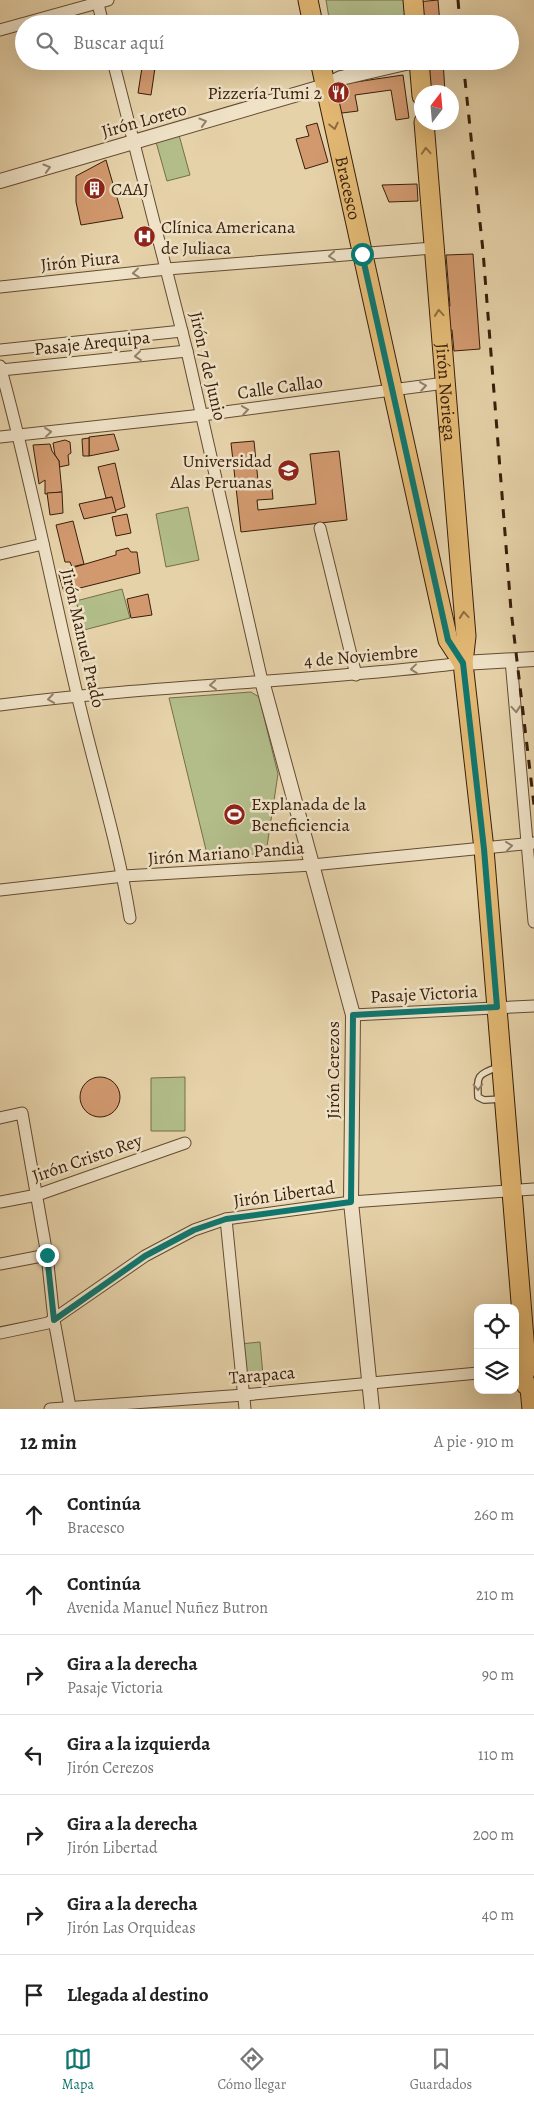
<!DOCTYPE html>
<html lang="es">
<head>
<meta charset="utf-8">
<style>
  :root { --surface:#fff; --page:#f6f6f6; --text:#222; --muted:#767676; --line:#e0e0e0; --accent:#0f766e }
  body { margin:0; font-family:Alegreya,serif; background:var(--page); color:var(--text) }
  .controls { position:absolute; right:15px; bottom:15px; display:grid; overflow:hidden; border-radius:10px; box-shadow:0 5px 20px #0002 }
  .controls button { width:45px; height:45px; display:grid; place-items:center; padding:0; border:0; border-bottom:1px solid var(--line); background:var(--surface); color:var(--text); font:25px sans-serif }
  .compass { position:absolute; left:414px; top:85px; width:45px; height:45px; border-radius:50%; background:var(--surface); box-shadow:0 5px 20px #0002; rotate:16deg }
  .stop { position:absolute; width:15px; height:15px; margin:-11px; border:4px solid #0f766e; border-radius:50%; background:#fff }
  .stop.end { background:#0f766e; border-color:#fff; box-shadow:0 1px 5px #0008 }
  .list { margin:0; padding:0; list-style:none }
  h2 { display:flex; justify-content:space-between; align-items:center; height:65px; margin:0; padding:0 20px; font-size:21px }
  h2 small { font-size:16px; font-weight:400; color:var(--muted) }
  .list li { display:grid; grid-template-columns:32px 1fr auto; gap:15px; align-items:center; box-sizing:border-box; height:80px; padding:0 20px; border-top:1px solid var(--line) }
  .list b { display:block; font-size:19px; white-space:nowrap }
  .list p { margin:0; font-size:16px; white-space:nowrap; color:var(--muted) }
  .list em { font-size:16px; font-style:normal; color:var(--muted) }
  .icon { flex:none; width:28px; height:28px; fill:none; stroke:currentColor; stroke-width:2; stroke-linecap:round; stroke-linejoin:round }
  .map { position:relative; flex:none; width:534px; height:1409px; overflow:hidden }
  .search { position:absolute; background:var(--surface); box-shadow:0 5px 20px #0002; left:15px; right:15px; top:15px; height:55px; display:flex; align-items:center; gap:12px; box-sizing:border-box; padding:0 18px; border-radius:28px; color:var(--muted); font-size:19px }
  .sheet { height:625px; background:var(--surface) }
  nav { display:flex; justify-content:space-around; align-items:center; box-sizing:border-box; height:70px; border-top:1px solid var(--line); background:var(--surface); font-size:14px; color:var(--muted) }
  nav a { display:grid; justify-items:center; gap:2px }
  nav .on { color:var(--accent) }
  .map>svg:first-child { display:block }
</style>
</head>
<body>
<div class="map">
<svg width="534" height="1409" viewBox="0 0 534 1409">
  <rect width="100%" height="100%" fill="#e6d2a9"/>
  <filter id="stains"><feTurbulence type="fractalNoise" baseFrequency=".004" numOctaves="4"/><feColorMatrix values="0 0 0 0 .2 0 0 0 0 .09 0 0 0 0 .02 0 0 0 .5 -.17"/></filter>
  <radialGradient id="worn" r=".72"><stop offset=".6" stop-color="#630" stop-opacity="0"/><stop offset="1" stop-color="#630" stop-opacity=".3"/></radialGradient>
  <!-- green -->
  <g fill="#b2bd8a" stroke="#766e4a">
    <polygon points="326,0 404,0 406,24 330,24"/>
    <polygon points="179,135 190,175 167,181 156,142"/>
    <polygon points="188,507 199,560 166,567 156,514"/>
    <polygon points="122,589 130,618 84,630 76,601"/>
    <polygon points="251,692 259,697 278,774 266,853 208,858 169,698"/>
    <polygon points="185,1077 185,1131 151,1131 151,1078"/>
    <polygon points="260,1342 263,1375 244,1377 240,1344"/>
  </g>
  <!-- building -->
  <g fill="#d2996f" stroke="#391e0a">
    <polygon points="438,0 440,24 419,24 417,2"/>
    <polygon points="143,61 156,61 151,95 138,93"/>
    <polygon points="422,61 443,61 445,92 425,92"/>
    <polygon points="403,75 409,118 396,120 391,90 355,95 358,111 334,114 329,86"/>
    <polygon points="317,123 328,162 305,169 296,139 309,136 306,126"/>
    <polygon points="106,160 123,218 81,225 76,202 76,176"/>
    <polygon points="417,184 418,201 389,202 382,185"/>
    <polygon points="473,254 480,349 454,351 452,330 446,331 444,306 450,306 446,255"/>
    <polygon points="114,434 119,450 89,456 89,437"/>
    <polygon points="89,438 89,456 83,456 82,439"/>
    <polygon points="65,440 70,442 71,453 68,455 69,465 59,467 59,461 55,455 53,443"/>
    <polygon points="254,441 258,481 271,479 273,499 257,500 258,510 316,504 310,454 339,451 347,520 241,532 231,443"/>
    <polygon points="50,444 52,451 59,461 62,492 45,494 45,480 39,484 33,445"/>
    <polygon points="115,463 125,507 114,511 112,497 106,498 98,467"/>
    <polygon points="62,492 63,513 50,515 47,493"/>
    <polygon points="112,497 116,512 84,519 79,504"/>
    <polygon points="127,514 131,533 116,536 112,517"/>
    <polygon points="73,521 84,564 72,567 70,562 65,562 56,525"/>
    <polygon points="128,548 131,552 137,552 140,573 64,592 58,572 116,555 116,551"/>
    <polygon points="148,594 152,615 131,618 127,599"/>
    <circle cx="100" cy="1097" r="20"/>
  </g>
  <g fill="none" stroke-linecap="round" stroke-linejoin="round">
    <defs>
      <path id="service" d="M 498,1067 C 477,1075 477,1075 478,1097 L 484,1100 L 503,1099"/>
      <g id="minor">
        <polyline points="97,0 103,24"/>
        <polyline points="0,30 108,0"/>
        <polyline points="113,61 187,351 262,681"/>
        <polyline points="0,287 167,269 433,248"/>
        <polyline points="0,350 182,331"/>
        <path d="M 0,366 C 30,474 51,584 77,694 C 94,768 118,842 130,918"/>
        <polyline points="1,370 187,351"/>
        <polyline points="0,437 202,415 445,383"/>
        <polyline points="320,528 356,675"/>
        <polyline points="0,554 43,544"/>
        <polyline points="511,660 534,922"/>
        <path d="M 0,705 C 154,685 309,682 463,663"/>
        <polyline points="0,890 124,876 312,865 534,843"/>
        <polyline points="353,1015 534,1006"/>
        <polyline points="0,1118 22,1113 47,1255 54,1320 70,1407"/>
        <polyline points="0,1202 37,1195 185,1143"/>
        <polyline points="226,1219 245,1409"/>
        <polyline points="0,1264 47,1255"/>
        <polyline points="0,1333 48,1323 145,1256 194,1230 226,1219 351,1202 534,1189"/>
        <polyline points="50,1409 244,1395 478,1373"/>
      </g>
      <g id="tertiary">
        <polyline points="0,181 325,86 341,78 414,61"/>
        <polyline points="463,663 534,659"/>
        <polyline points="262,681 353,1015 351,1202 372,1409"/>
      </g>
      <g id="primary">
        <polyline points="308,0 313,24"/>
        <polyline points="413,0 415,24"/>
        <path id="s1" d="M 320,61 L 448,640 L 463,663"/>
        <polyline points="419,61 422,96"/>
        <path id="s2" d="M 424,122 L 466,636 L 463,663 L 484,849 L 525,1351 L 529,1366"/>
      </g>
      <g id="trunk">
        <polyline points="534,1364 526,1369 523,1377 526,1385 534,1389"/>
        <polyline points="530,1388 532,1409"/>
      </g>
    </defs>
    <!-- service casing -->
    <use href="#service" stroke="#644b32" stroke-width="8"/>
    <!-- minor casing -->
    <use href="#minor" stroke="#644b32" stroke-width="13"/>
    <!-- tertiary casing -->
    <use href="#tertiary" stroke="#644b32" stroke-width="16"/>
    <!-- primary casing -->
    <use href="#primary" stroke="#391e0a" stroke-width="21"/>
    <!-- trunk casing -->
    <use href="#trunk" stroke="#391e0a" stroke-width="21"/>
    <!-- service -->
    <use href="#service" stroke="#efe2c7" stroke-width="5.5"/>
    <!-- minor -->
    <use href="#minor" stroke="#efe2c7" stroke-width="11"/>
    <!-- tertiary -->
    <use href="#tertiary" stroke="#efe2c7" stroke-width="14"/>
    <!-- primary -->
    <use href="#primary" stroke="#e3b974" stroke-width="19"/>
    <!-- trunk -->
    <use href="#trunk" stroke="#e3b974" stroke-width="19"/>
    <!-- rail -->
    <g stroke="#391e0a" stroke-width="3" stroke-dasharray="9 9" stroke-linecap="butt">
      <polyline points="458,0 460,24"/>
      <polyline points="463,61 483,251 511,610 534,805"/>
    </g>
  </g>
  <!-- one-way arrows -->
  <defs><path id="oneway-chevron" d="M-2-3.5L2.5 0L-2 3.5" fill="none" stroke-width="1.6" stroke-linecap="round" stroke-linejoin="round" transform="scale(1.25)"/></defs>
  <g stroke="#948068">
    <use href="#oneway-chevron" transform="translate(203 122) rotate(-17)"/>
    <use href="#oneway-chevron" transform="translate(47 168) rotate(-16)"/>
    <use href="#oneway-chevron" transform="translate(332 256) rotate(175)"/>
    <use href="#oneway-chevron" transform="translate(136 273) rotate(174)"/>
    <use href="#oneway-chevron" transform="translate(138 356) rotate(174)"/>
    <use href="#oneway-chevron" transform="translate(423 386) rotate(-8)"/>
    <use href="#oneway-chevron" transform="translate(245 410) rotate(-8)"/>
    <use href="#oneway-chevron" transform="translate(48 432) rotate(-6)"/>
    <use href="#oneway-chevron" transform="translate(414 669) rotate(174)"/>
    <use href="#oneway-chevron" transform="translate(213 685) rotate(176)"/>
    <use href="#oneway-chevron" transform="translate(51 699) rotate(172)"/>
    <use href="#oneway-chevron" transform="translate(516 709) rotate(85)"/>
    <use href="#oneway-chevron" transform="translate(509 846) rotate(-7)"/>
    <use href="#oneway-chevron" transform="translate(478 1087) rotate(89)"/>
  </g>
  <g stroke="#8e6c3f">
    <use href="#oneway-chevron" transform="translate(334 126) rotate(78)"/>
    <use href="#oneway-chevron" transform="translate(426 151) rotate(-94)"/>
    <use href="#oneway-chevron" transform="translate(439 313) rotate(-95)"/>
    <use href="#oneway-chevron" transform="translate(464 615) rotate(-95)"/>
  </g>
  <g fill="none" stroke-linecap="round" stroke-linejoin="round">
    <!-- route -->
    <polyline stroke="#0f766e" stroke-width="6" points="47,1255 54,1320 145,1256 194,1230 226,1219 351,1202 353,1015 497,1007 484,849 463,663 448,640 362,254"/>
  </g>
  <!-- icons -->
  <defs>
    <symbol id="restaurant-disc" viewBox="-11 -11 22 22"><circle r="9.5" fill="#8f2418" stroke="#efe2c7"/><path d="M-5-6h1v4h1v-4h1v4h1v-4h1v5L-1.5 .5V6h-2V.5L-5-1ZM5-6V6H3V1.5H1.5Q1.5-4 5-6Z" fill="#fff"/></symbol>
    <symbol id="building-disc" viewBox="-11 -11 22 22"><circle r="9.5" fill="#8f2418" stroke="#efe2c7"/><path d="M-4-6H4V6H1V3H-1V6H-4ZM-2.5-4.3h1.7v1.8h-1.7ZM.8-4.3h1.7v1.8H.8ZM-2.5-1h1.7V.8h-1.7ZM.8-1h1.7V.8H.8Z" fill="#fff"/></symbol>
    <symbol id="hospital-disc" viewBox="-11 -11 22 22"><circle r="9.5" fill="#8f2418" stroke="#efe2c7"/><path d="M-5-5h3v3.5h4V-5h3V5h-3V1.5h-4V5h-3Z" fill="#fff"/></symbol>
    <symbol id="university-disc" viewBox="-11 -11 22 22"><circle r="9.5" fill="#8f2418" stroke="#efe2c7"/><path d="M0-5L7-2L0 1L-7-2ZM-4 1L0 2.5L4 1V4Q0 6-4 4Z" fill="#fff"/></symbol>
    <symbol id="stadium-disc" viewBox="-11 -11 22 22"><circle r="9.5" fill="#8f2418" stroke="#efe2c7"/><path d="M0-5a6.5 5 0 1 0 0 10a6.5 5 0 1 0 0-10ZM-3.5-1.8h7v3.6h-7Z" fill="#fff"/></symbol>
  </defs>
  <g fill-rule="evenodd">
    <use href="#restaurant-disc" x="326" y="80" width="25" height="25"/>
    <use href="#building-disc" x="82" y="176" width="25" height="25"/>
    <use href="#hospital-disc" x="132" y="224" width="25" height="25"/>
    <use href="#university-disc" x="276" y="458" width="25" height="25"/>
    <use href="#stadium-disc" x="222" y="802" width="25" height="25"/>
  </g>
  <g text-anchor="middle" stroke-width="5" stroke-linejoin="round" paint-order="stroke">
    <!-- poi labels -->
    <g font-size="18" fill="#391e0a" stroke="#efe2c7" text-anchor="start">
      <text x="322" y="99" text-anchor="end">Pizzería Tumi 2</text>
      <text x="111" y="195">CAAJ</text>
      <text x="161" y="233">Clínica Americana<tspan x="161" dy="21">de Juliaca</tspan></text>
      <text x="272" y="467" text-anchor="end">Universidad<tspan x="272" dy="21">Alas Peruanas</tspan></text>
      <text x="251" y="810">Explanada de la<tspan x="251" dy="21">Beneficiencia</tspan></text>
    </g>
    <!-- street labels -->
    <g font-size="18" fill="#391e0a" stroke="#efe2c7">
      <text transform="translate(144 120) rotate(-16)" y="6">Jirón Loreto</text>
      <text dy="6" stroke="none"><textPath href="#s1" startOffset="130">Bracesco</textPath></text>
      <text transform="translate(80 261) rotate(-6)" y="6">Jirón Piura</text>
      <text transform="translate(92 343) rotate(-6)" y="6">Pasaje Arequipa</text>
      <text transform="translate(208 366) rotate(77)" y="6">Jirón 7 de Junio</text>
      <text transform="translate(280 387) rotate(-8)" y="6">Calle Callao</text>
      <text dy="6" stroke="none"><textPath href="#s2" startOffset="271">Jirón Noriega</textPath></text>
      <text transform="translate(83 638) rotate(77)" y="6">Jirón Manuel Prado</text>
      <text transform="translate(361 656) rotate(-5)" y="6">4 de Noviembre</text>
      <text transform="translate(226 853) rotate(-4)" y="6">Jirón Mariano Pandia</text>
      <text transform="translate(424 994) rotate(-3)" y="6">Pasaje Victoria</text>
      <text transform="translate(333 1070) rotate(-90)" y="6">Jirón Cerezos</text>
      <text transform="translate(87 1158) rotate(-19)" y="6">Jirón Cristo Rey</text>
      <text transform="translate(284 1194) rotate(-8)" y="6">Jirón Libertad</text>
      <text transform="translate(262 1375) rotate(-5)" y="6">Tarapaca</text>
    </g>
  </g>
  <rect width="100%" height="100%" filter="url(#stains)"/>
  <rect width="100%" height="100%" fill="url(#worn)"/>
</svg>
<div class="controls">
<button><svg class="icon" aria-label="locate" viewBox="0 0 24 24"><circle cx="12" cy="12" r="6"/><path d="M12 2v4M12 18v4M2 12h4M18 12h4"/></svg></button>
<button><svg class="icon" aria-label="layers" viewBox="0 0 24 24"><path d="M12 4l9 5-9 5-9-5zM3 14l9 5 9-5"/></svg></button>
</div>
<svg class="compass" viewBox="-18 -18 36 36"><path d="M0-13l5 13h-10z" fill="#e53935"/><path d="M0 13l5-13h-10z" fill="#767676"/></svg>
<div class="stop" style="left:362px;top:254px"></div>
<div class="stop end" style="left:47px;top:1255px"></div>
<div class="search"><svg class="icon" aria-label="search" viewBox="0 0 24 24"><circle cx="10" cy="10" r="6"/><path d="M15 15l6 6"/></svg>Buscar aquí</div>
</div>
<section class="sheet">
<h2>12 min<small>A pie · 910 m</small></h2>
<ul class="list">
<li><svg class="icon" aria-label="ahead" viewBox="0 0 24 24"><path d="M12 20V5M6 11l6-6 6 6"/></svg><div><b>Continúa</b><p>Bracesco</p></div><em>260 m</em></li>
<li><svg class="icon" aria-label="ahead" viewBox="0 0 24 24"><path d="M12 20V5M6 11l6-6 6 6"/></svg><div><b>Continúa</b><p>Avenida Manuel Nuñez Butron</p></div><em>210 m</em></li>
<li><svg class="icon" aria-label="right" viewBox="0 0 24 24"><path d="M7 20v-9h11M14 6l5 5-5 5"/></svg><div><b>Gira a la derecha</b><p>Pasaje Victoria</p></div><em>90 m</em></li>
<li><svg class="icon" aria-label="left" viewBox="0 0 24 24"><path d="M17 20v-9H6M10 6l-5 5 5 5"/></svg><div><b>Gira a la izquierda</b><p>Jirón Cerezos</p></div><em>110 m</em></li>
<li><svg class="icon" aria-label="right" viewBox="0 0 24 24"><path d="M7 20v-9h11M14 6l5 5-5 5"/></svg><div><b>Gira a la derecha</b><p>Jirón Libertad</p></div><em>200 m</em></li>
<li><svg class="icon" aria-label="right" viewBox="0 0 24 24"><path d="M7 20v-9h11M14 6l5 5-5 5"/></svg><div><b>Gira a la derecha</b><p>Jirón Las Orquideas</p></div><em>40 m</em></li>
<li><svg class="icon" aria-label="arrive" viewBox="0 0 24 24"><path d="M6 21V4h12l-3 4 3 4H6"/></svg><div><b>Llegada al destino</b></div></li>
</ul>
</section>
<nav>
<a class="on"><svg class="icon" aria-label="map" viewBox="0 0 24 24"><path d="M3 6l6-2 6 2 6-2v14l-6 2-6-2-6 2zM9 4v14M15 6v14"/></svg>Mapa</a>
<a><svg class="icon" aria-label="directions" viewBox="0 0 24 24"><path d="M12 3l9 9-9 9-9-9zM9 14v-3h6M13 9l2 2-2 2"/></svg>Cómo llegar</a>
<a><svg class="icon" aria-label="saved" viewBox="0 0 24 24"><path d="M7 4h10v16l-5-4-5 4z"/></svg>Guardados</a>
</nav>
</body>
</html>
